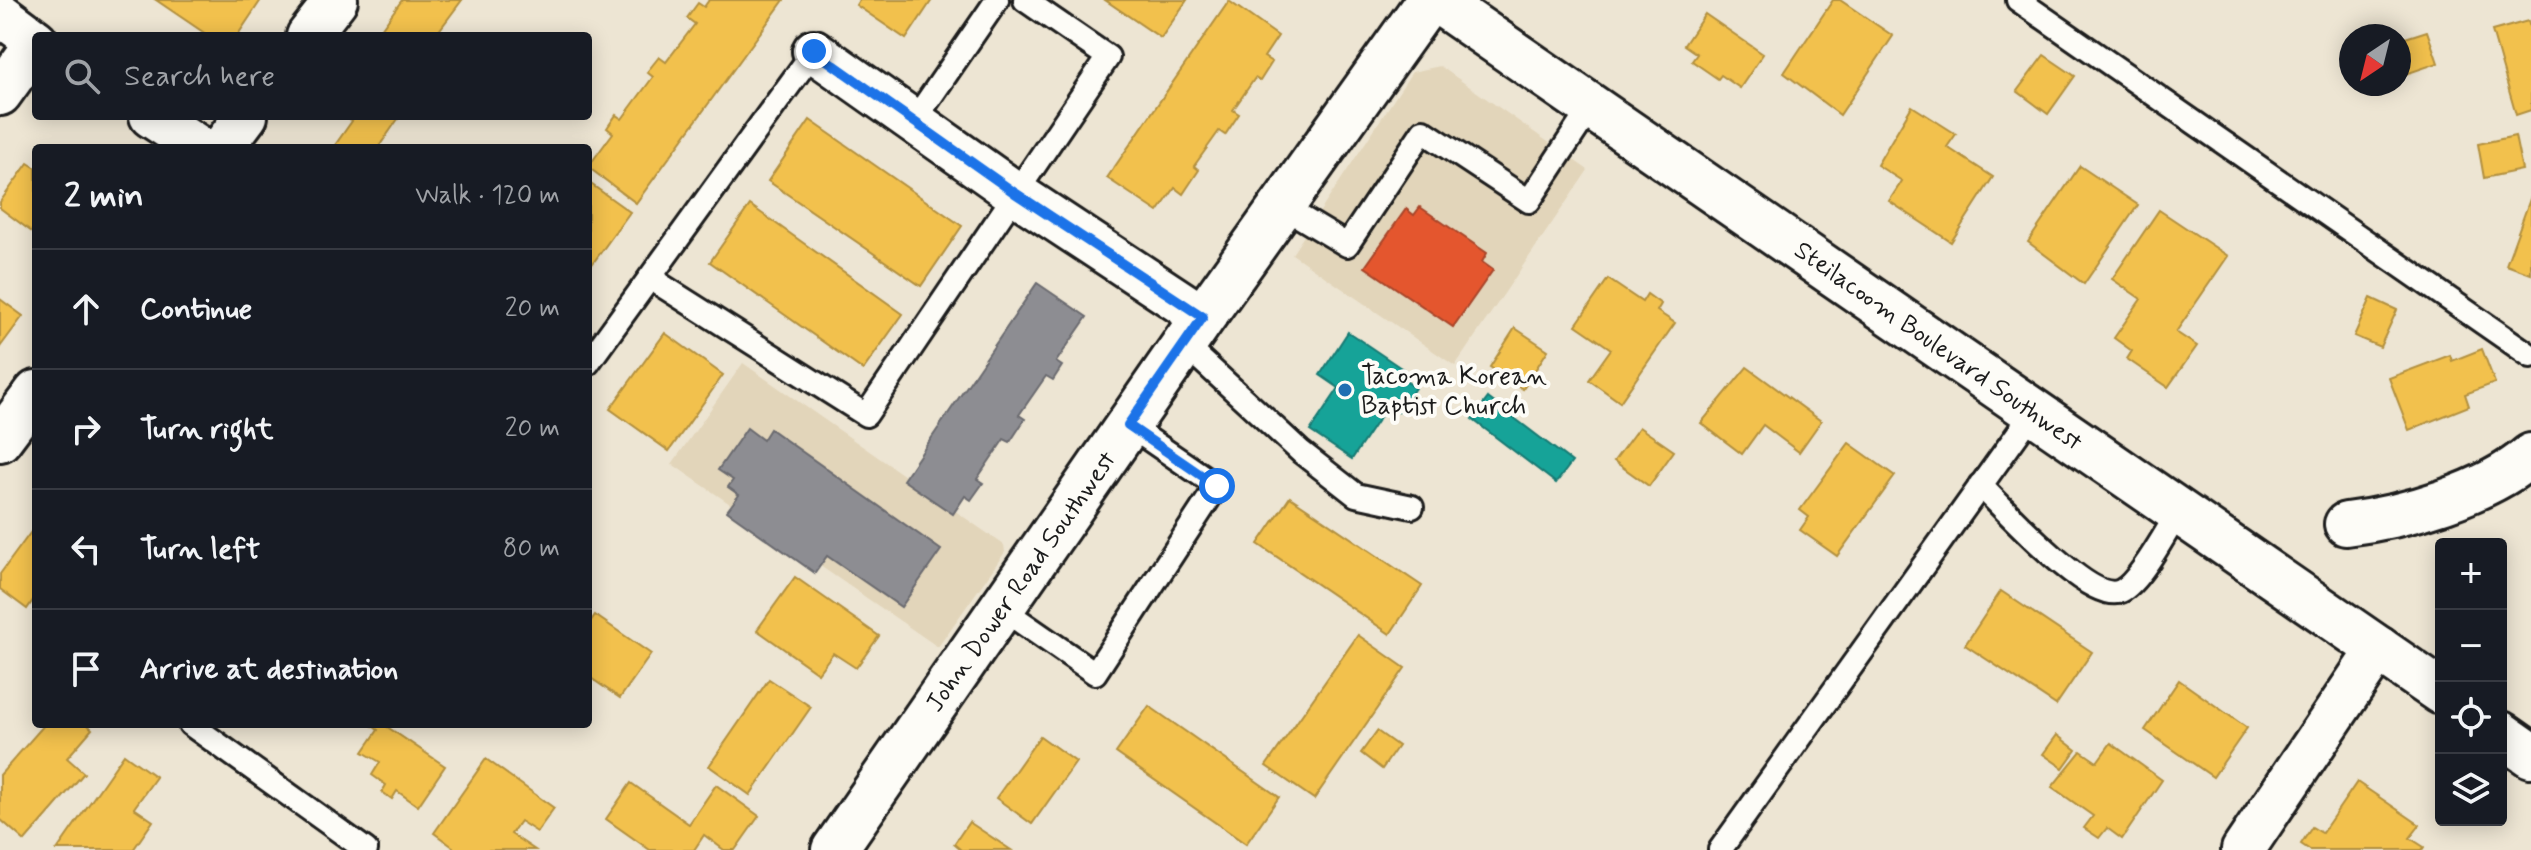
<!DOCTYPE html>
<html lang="en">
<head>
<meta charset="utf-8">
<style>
  :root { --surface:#171b24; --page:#242831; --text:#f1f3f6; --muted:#9ea1a6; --line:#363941 }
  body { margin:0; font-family:Mynerve,sans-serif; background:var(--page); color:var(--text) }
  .controls { position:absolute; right:24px; bottom:24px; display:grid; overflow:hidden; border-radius:8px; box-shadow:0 4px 20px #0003 }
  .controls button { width:72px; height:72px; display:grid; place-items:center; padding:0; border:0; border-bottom:2px solid var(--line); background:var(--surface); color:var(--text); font:40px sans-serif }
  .compass { position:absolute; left:2339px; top:24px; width:72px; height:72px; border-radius:50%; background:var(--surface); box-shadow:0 4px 20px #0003; rotate:215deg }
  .stop { position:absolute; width:24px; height:24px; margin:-18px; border:6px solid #1a73e8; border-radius:50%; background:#fff }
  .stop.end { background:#1a73e8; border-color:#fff; box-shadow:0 2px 8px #0008 }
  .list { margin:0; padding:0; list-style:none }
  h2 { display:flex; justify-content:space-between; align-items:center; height:104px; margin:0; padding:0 32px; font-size:34px }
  h2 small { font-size:26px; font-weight:400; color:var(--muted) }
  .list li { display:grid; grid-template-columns:52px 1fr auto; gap:24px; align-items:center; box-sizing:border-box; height:120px; padding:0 32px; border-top:2px solid var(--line) }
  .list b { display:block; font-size:30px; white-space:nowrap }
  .list em { font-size:26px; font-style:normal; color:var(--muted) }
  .icon { flex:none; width:44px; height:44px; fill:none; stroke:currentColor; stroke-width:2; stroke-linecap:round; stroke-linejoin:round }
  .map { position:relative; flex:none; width:2531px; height:850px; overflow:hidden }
  .search { position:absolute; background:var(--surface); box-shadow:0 4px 20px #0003; left:32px; top:32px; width:560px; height:88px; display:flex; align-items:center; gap:20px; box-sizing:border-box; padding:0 28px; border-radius:8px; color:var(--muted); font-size:30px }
  .panel { position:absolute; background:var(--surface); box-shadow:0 4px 20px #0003; left:32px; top:144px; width:560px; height:584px; border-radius:8px }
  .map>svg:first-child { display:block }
</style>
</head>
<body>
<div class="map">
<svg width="2531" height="850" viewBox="0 0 2531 850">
  <rect width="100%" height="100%" fill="#ede5d3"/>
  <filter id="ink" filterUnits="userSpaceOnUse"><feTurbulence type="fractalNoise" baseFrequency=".0125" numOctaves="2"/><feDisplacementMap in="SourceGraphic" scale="16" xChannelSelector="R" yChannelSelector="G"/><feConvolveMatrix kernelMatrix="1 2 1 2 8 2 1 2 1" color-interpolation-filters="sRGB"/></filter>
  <g filter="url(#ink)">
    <!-- built -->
    <g fill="#e2d5ba">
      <polygon points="1440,66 1588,170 1455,366 1292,254 1412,72"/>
      <polygon points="743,363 1004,545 1005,552 938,647 672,464"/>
    </g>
    <!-- homes -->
    <g fill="#f2c14e" stroke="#b2903f" stroke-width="2">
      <polygon points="156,0 261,0 237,36 209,36"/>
      <polygon points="402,0 462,0 435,36 376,36"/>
      <polygon points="709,0 784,0 636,203 588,167 613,133 607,128 616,115 622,119 653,77 647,72 659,57 666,62 695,24 687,18 698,3 704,7"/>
      <polygon points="859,0 932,0 906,39 856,5"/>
      <polygon points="1105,0 1187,0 1161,38"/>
      <polygon points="1833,0 1840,0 1893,36 1840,115 1784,73"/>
      <polygon points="1229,1 1278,36 1264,57 1272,62 1260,81 1255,78 1233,110 1239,114 1225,135 1219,131 1194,166 1199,170 1183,194 1175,188 1158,212 1107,178"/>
      <polygon points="1705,14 1763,54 1740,88 1721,75 1718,79 1692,61 1697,54 1684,45"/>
      <polygon points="2528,21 2531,31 2531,110 2516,115 2492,31"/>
      <polygon points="2427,31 2438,63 2403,75 2399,40"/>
      <polygon points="2044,55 2075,76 2048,114 2017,91"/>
      <polygon points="1912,106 1956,134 1947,147 1993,177 1951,242 1889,201 1902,181 1877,165"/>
      <polygon points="345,116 400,116 378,148 333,148 352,121"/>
      <polygon points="810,120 962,226 921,286 768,181"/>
      <polygon points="2515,136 2522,170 2484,178 2478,144"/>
      <polygon points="28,163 36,168 36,235 0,208 0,202"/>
      <polygon points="2080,166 2138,205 2084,284 2028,242"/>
      <polygon points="588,182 630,212 588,270"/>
      <polygon points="2530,199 2531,200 2531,274 2506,265"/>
      <polygon points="750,205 903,314 863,370 710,262"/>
      <polygon points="2159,210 2228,256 2176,332 2197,346 2168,387 2127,359 2132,351 2114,338 2141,299 2112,279"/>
      <polygon points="1608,279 1642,302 1647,294 1661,304 1657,311 1675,323 1620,402 1589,380 1611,349 1576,325"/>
      <polygon points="2371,298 2397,310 2380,347 2354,336"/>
      <polygon points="0,299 23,316 0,347"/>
      <polygon points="1515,328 1548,350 1523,389 1490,367"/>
      <polygon points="665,333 723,375 669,451 610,409"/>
      <polygon points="2482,349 2495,383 2465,394 2469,406 2409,430 2389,378 2450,355 2452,361"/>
      <polygon points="1747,367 1821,421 1799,452 1763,425 1742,454 1701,423"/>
      <polygon points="1639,427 1674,451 1649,486 1614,461"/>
      <polygon points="1849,443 1895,476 1837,556 1800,530 1809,517 1800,510"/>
      <polygon points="1290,497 1422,586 1390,634 1258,544"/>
      <polygon points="36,525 36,596 27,609 0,589 0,574"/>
      <polygon points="795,577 879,636 856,668 833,653 818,673 757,630"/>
      <polygon points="2001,591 2092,652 2056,705 1965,645"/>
      <polygon points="595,615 651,654 620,698 588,676 588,625"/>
      <polygon points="1358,635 1405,668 1314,799 1266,766"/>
      <polygon points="769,679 811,707 750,795 709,766"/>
      <polygon points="2179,680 2247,728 2213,777 2145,730"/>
      <polygon points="1149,706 1279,797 1246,844 1116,753"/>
      <polygon points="45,724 87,724 92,729 67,758 84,773 25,841 0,819 0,775"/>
      <polygon points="370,724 388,724 386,726 445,766 418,806 397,791 392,799 382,792 386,785 372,775 380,762 363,752 378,730"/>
      <polygon points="1377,731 1398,746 1382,769 1361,753"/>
      <polygon points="2057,735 2076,750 2063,768 2043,754"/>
      <polygon points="1040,736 1076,762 1032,824 996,798"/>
      <polygon points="2111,743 2162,780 2122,839 2107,828 2099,838 2084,828 2093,816 2052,787 2081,751 2097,762"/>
      <polygon points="124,754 156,777 134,808 153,821 133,850 57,850"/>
      <polygon points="486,759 554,808 537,832 520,821 511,834 535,850 452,850 453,847 434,833"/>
      <polygon points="2357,782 2420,825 2410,838 2424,847 2422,850 2310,850 2301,844 2312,827 2322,833"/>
      <polygon points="631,783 689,824 716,785 759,816 735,850 724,850 704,835 694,850 650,850 606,819"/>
      <polygon points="969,822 1011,850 961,850 954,844"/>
    </g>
    <!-- shops -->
    <polygon fill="#e4572e" stroke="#a84529" stroke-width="2" points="1420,207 1487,253 1482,262 1493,270 1453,327 1365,267 1406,209 1414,215"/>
    <!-- public -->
    <g fill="#17a398" stroke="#187a73" stroke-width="2">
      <polygon points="1348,332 1410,374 1406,381 1415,388 1398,412 1388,405 1352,459 1310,431 1339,388 1320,375"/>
      <polygon points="1488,398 1572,462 1556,483 1472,419"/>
    </g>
    <!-- industry -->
    <g fill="#8d8d92" stroke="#6b6b6f" stroke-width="2">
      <polygon points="1037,283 1087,317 1056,362 1062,366 1053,380 1046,376 1019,415 1025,419 1010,442 1004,439 977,479 983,483 971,500 965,496 953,514 903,480"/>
      <polygon points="747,428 763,440 770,429 941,550 901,607 827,556 815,573 727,511 739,495 728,487 733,480 718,470"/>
    </g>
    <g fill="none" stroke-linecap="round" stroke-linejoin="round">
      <defs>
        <g id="lane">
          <polyline points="2018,0 2531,356"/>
          <polyline points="914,121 997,0"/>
          <polyline points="1282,206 1347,245 1423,131 1529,201 1591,107"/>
          <polyline points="650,278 866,415 1108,57 1025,0"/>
          <polyline points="1184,344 1301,452 1356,495 1412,507"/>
          <polyline points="588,363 814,51"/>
          <path d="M 1980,485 C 2003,507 2090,605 2121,591 C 2140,582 2167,530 2179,511"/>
          <polyline points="1001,608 1095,673 1217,486 1128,425"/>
          <polyline points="190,724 366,850"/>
          <polyline points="1720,850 2034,411"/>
        </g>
        <g id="street">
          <polyline points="0,14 36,41"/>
          <polyline points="308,36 336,0"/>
          <polyline points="814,51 1015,193 1203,317"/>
          <polyline points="0,94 36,44"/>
          <polyline points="151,116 200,148"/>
          <polyline points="222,148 246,116"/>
          <polyline points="0,440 36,392"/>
          <path d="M 2346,524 C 2404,517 2486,494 2531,455"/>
          <polyline points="2243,850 2379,648"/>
        </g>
        <g id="secondary">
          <polyline points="1436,0 2441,692"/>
          <polyline points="2501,734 2531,755"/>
          <polyline points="834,850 1203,317 1429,0"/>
        </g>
      </defs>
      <!-- lane casing -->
      <use href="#lane" stroke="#1c1c1c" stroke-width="28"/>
      <!-- street casing -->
      <use href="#street" stroke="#1c1c1c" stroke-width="48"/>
      <!-- secondary casing -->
      <use href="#secondary" stroke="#1c1c1c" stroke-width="50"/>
      <!-- lane -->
      <use href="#lane" stroke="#fdfcf7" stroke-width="22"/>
      <!-- street -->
      <use href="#street" stroke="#fdfcf7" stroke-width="42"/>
      <!-- secondary -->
      <use href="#secondary" stroke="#fdfcf7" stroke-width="44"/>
    </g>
  </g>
  <g fill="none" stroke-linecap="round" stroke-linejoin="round" filter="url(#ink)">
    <!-- route -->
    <polyline stroke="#1a73e8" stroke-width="10" points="814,51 1015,193 1203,317 1128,425 1217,486"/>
  </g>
  <!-- markers -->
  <circle fill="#1f6fb2" stroke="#fdfcf7" stroke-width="3" cx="1345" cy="390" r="8"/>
  <g text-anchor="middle" stroke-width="8" stroke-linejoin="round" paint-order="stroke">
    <!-- street labels -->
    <g font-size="26" fill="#1c1c1c" stroke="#fdfcf7">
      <text transform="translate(1939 345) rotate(35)" y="9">Steilacoom Boulevard Southwest</text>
      <text transform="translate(1020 581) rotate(-55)" y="9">John Dower Road Southwest</text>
    </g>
    <!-- poi labels -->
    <g font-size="26" fill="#1c1c1c" stroke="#fdfcf7" text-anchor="start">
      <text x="1361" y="384">Tacoma Korean<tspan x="1361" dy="30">Baptist Church</tspan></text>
    </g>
  </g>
</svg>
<div class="controls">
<button>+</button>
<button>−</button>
<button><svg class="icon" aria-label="locate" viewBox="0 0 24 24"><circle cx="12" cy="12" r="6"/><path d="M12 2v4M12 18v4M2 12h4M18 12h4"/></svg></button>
<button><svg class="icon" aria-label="layers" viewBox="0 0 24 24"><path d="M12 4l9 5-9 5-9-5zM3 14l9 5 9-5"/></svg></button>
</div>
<svg class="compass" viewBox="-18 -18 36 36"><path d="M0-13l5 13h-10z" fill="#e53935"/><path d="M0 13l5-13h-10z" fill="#9ea1a6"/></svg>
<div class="stop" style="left:1217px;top:486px"></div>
<div class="stop end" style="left:814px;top:51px"></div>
<div class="search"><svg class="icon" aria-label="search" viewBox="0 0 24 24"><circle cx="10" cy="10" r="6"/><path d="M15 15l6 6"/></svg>Search here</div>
<section class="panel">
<h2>2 min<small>Walk · 120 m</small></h2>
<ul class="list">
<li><svg class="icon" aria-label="ahead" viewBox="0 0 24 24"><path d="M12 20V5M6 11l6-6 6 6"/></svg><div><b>Continue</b></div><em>20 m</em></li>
<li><svg class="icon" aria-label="right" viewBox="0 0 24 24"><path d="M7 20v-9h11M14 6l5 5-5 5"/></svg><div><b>Turn right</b></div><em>20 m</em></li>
<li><svg class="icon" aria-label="left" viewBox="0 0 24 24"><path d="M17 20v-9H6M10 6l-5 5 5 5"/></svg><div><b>Turn left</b></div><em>80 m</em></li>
<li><svg class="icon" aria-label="arrive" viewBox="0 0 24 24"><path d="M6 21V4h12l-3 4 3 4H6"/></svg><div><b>Arrive at destination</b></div></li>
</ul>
</section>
</div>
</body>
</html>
